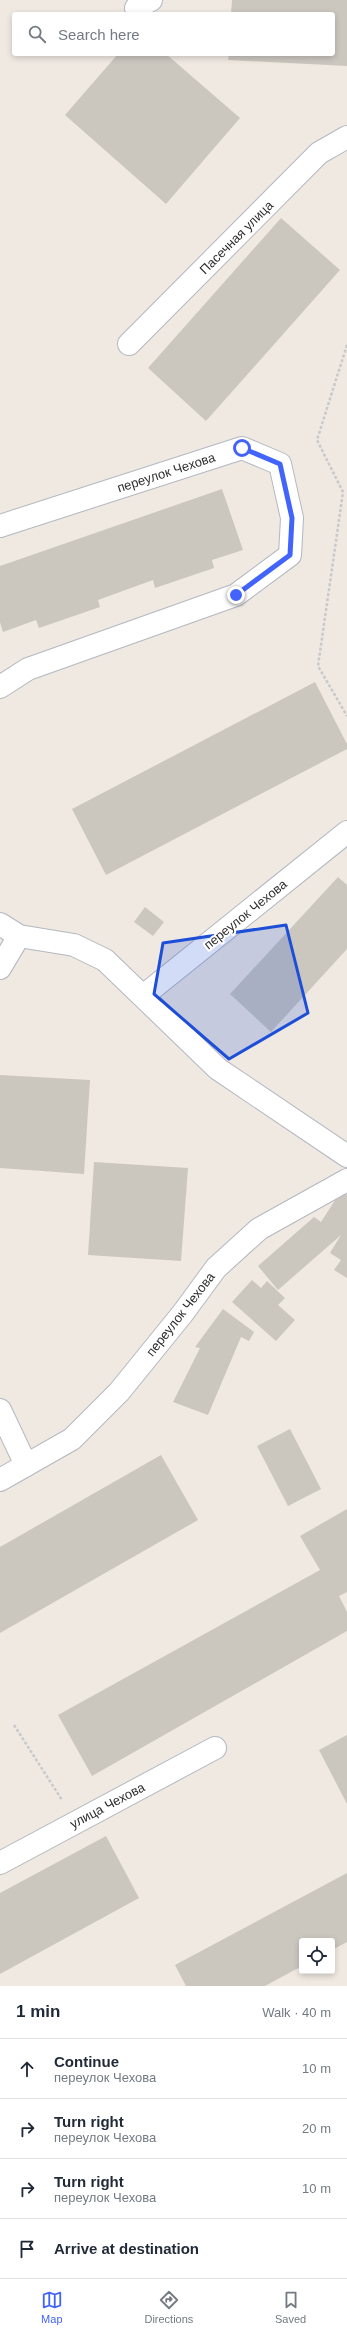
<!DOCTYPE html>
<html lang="en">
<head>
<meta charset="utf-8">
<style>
  :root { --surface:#fff; --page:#f6f6f7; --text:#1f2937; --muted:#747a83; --line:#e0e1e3; --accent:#4264fb }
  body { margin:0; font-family:Helvetica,sans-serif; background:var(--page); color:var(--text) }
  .controls { position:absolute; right:12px; bottom:12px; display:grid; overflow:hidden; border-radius:4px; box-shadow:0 2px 6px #0003 }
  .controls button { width:36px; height:36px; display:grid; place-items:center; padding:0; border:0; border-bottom:1px solid var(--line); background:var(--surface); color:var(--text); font:20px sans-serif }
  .stop { position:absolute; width:12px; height:12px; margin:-9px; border:3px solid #4264fb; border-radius:50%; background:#fff }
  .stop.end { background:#4264fb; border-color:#fff; box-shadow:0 1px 4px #0008 }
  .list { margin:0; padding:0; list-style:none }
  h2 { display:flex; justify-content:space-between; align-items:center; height:52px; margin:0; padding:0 16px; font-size:17px }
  h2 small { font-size:13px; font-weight:400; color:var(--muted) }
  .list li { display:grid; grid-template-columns:26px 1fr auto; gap:12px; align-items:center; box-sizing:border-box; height:60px; padding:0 16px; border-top:1px solid var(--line) }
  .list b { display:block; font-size:15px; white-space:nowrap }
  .list p { margin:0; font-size:13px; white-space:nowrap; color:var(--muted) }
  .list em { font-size:13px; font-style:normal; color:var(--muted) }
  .icon { flex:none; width:22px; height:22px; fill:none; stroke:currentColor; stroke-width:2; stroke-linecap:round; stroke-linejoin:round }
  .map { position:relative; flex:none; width:347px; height:1986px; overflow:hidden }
  .search { position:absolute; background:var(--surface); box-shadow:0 2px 6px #0003; left:12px; right:12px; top:12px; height:44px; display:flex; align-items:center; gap:10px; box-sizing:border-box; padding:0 14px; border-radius:4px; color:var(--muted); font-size:15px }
  .sheet { height:292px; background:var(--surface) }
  nav { display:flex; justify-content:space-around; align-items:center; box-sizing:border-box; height:56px; border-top:1px solid var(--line); background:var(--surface); font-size:11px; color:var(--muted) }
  nav a { display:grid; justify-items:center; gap:2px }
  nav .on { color:var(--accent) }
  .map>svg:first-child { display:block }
</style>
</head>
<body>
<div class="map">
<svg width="347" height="1986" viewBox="0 0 347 1986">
  <rect width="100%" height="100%" fill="#efe9e1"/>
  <!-- building -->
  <g fill="#cbc7bf">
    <polygon points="232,0 347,0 347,66 228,60 229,54 333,54 333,14 231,14"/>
    <polygon points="118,54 166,54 240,118 166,204 65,115"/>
    <polygon points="281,218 340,270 206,421 148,368"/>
    <polygon points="222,489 243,550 212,560 214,568 155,588 153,580 98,600 100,607 39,628 36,620 3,632 0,622 0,566"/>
    <polygon points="315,682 347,744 347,749 106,875 72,809"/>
    <polygon points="338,877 347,885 347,949 271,1032 230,994"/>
    <polygon points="145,907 164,922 153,936 134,922"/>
    <polygon points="0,1075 90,1080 84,1174 0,1168"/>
    <polygon points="94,1162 188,1168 181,1261 88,1255"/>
    <polygon points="341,1191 347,1195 347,1278 334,1270 341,1260 330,1253 341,1235 278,1290 258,1266 314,1217 321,1222"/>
    <polygon points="252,1280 261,1288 267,1281 285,1298 278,1305 295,1320 276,1341 232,1302"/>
    <polygon points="223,1309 254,1332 249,1341 241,1337 208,1415 173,1402 200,1348 195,1347"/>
    <polygon points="290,1429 321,1489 288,1506 257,1446"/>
    <polygon points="161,1455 198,1520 0,1633 0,1547"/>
    <polygon points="347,1509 347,1592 339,1596 347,1612 347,1631 92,1776 58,1715 320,1570 300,1536"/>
    <polygon points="347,1735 347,1804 319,1750"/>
    <polygon points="106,1836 139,1898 0,1974 0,1893"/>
    <polygon points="347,1873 347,1942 332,1950 332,1941 302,1941 302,1966 265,1986 186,1986 175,1965"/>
  </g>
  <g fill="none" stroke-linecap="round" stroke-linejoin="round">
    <defs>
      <g id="minor">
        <polyline points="136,8 151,0"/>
        <polyline points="129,344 319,153 347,137"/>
        <polyline points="0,526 242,448 280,464 292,518 290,555 236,595 28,669 0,687"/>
        <polyline points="0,924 19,936 74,945 105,960 218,1069 347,1156"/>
        <polyline points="0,968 19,936"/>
        <polyline points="143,996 347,832"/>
        <polyline points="0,1410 26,1465"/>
        <polyline points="0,1480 72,1439 119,1392 183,1313 216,1268 259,1229 347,1180"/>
        <polyline points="0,1863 215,1748"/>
      </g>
    </defs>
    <!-- minor casing -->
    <use href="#minor" stroke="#b4b7c1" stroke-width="24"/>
    <!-- path -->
    <g stroke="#c9c9c9" stroke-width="2.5" stroke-dasharray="3 2" stroke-linecap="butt">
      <polyline points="347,345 317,440 343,492 318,666 347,716"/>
      <polyline points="14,1725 62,1800"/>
    </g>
    <!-- minor -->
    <use href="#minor" stroke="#fff" stroke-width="22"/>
  </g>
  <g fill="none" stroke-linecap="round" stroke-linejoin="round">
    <!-- route -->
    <polyline stroke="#4264fb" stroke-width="5" points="236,595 290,555 292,518 280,464 242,448"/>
  </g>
  <!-- marked area -->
  <path fill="#1d4ed8" fill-opacity="0.2" stroke="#1d4ed8" stroke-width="3" stroke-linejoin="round" d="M 286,925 L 308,1013 L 229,1059 L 154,994 L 163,943 Z"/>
  <g text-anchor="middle" stroke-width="4" stroke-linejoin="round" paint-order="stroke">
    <!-- street labels -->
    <g font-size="13" fill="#2e2e2e" stroke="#fff">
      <text transform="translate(236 237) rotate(-45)" y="5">Пасечная улица</text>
      <text transform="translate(166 472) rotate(-18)" y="5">переулок Чехова</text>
      <text transform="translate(245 914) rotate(-39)" y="5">переулок Чехова</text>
      <text transform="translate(180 1314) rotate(-52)" y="5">переулок Чехова</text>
      <text transform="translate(107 1805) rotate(-28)" y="5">улица Чехова</text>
    </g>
  </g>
</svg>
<div class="controls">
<button><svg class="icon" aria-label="locate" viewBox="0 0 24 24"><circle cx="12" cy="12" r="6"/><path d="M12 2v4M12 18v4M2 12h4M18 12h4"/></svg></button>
</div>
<div class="stop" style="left:242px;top:448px"></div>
<div class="stop end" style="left:236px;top:595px"></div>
<div class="search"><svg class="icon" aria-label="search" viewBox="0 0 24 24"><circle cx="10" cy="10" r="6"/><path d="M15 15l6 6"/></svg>Search here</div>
</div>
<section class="sheet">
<h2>1 min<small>Walk · 40 m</small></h2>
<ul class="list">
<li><svg class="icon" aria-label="ahead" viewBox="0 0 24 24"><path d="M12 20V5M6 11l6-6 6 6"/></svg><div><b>Continue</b><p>переулок Чехова</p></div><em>10 m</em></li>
<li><svg class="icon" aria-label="right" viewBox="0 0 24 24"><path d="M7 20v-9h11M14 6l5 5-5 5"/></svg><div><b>Turn right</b><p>переулок Чехова</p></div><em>20 m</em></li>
<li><svg class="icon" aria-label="right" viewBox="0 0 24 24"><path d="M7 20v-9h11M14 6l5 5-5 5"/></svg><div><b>Turn right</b><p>переулок Чехова</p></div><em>10 m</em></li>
<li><svg class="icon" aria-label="arrive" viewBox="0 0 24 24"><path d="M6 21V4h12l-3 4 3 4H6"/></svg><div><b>Arrive at destination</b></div></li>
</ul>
</section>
<nav>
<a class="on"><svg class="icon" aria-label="map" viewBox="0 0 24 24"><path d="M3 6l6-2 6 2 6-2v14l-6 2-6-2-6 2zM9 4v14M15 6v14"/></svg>Map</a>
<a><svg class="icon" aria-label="directions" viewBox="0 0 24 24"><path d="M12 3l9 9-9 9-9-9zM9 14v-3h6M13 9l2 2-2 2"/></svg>Directions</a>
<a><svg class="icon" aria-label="saved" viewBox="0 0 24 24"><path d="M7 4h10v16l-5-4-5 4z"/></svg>Saved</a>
</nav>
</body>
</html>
